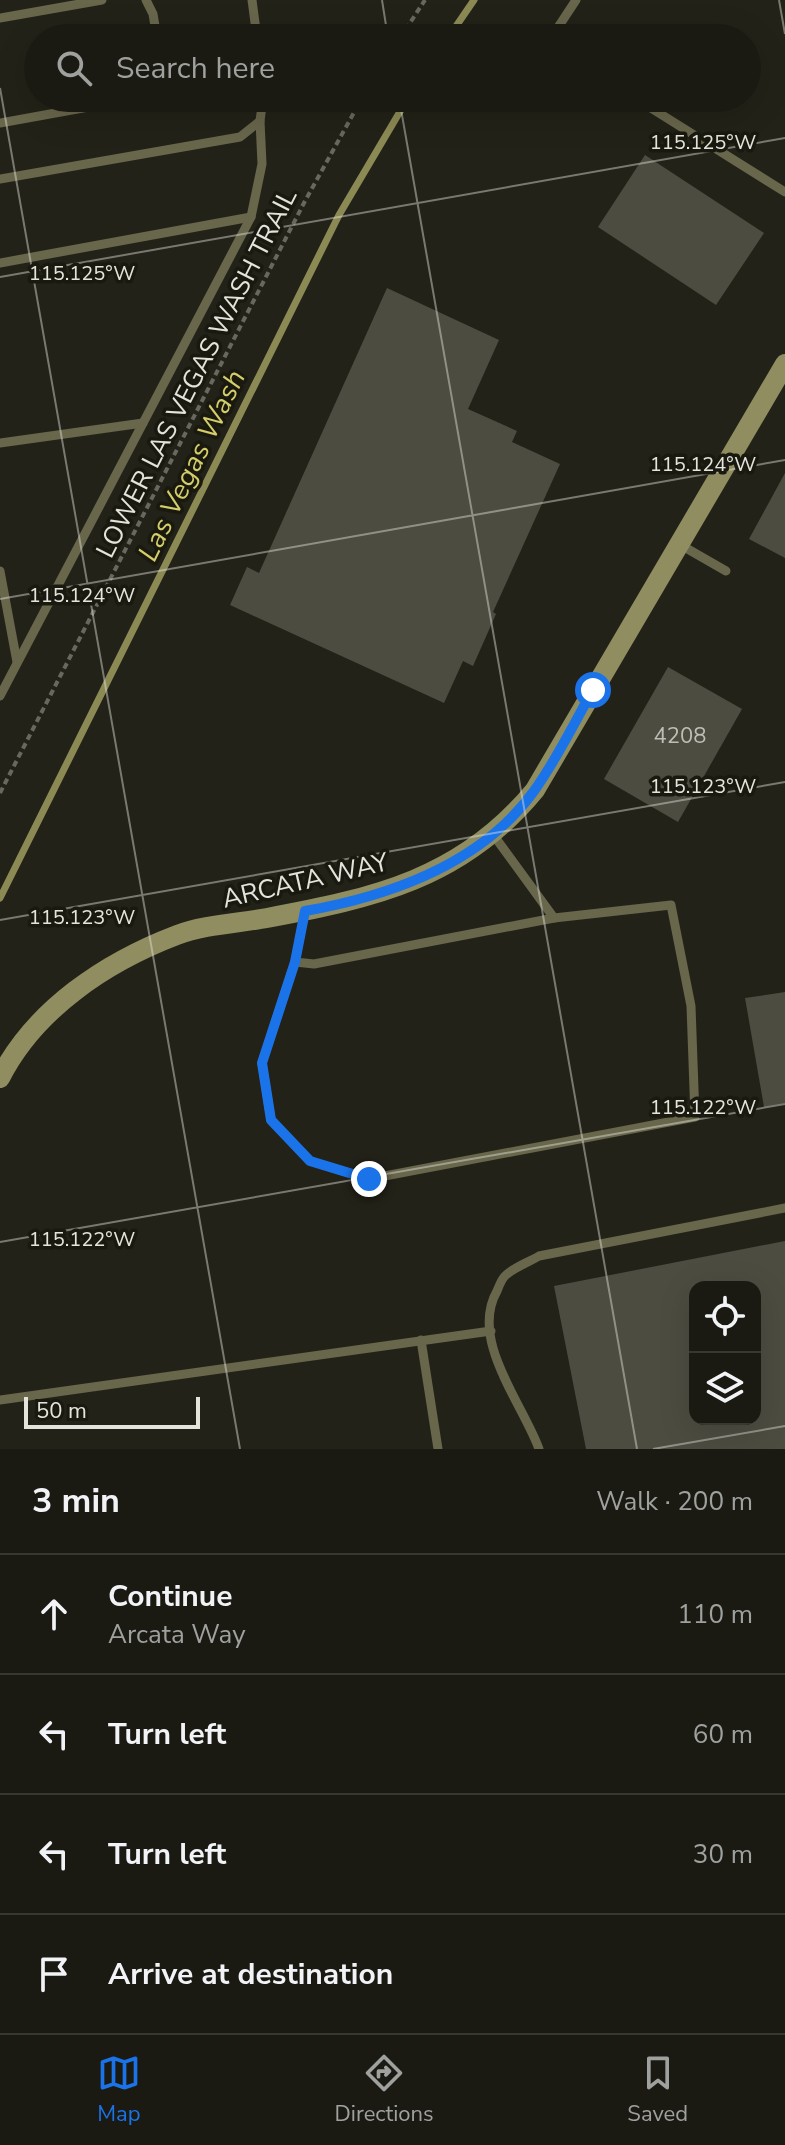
<!DOCTYPE html>
<html lang="en">
<head>
<meta charset="utf-8">
<style>
  :root { --surface:#1a1a12; --page:#23231b; --text:#f1f3f6; --muted:#9fa19f; --line:#383832; --accent:#1a73e8 }
  body { margin:0; font-family:"Nunito Sans",sans-serif; background:var(--page); color:var(--text) }
  .controls { position:absolute; right:24px; bottom:24px; display:grid; overflow:hidden; border-radius:16px; box-shadow:0 8px 32px #0002 }
  .controls button { width:72px; height:72px; display:grid; place-items:center; padding:0; border:0; border-bottom:2px solid var(--line); background:var(--surface); color:var(--text); font:40px sans-serif }
  .scale { position:absolute; left:24px; bottom:20px; width:176px; box-sizing:border-box; padding-left:8px; border:4px solid #e4e4dd; border-top:0; font-size:22px; line-height:28px; white-space:nowrap; color:#e4e4dd; -webkit-text-stroke:6px #19190f; paint-order:stroke }
  .stop { position:absolute; width:24px; height:24px; margin:-18px; border:6px solid #1a73e8; border-radius:50%; background:#fff }
  .stop.end { background:#1a73e8; border-color:#fff; box-shadow:0 2px 8px #0008 }
  .list { margin:0; padding:0; list-style:none }
  h2 { display:flex; justify-content:space-between; align-items:center; height:104px; margin:0; padding:0 32px; font-size:34px }
  h2 small { font-size:26px; font-weight:400; color:var(--muted) }
  .list li { display:grid; grid-template-columns:52px 1fr auto; gap:24px; align-items:center; box-sizing:border-box; height:120px; padding:0 32px; border-top:2px solid var(--line) }
  .list b { display:block; font-size:30px; white-space:nowrap }
  .list p { margin:0; font-size:26px; white-space:nowrap; color:var(--muted) }
  .list em { font-size:26px; font-style:normal; color:var(--muted) }
  .icon { flex:none; width:44px; height:44px; fill:none; stroke:currentColor; stroke-width:2; stroke-linecap:round; stroke-linejoin:round }
  .map { position:relative; flex:none; width:785px; height:1449px; overflow:hidden }
  .search { position:absolute; background:var(--surface); box-shadow:0 8px 32px #0002; left:24px; right:24px; top:24px; height:88px; display:flex; align-items:center; gap:20px; box-sizing:border-box; padding:0 28px; border-radius:44px; color:var(--muted); font-size:30px }
  .sheet { height:584px; background:var(--surface) }
  nav { display:flex; justify-content:space-around; align-items:center; box-sizing:border-box; height:112px; border-top:2px solid var(--line); background:var(--surface); font-size:22px; color:var(--muted) }
  nav a { display:grid; justify-items:center; gap:4px }
  nav .on { color:var(--accent) }
  .map>svg:first-child { display:block }
</style>
</head>
<body>
<div class="map">
<svg width="785" height="1449" viewBox="0 0 785 1449">
  <rect width="100%" height="100%" fill="#232218"/>
  <g fill="none" stroke-linecap="round" stroke-linejoin="round">
    <!-- stream -->
    <g stroke="#8c8a54" stroke-width="7">
      <polyline points="448,38 474,0"/>
      <polyline points="0,898 339,215 408,98"/>
    </g>
  </g>
  <!-- building -->
  <g fill="#4c4c41" fill-rule="evenodd">
    <polygon points="645,155 764,233 716,305 598,227"/>
    <polygon points="387,288 499,340 468,409 517,431 512,442 560,464 493,612 496,614 473,666 463,661 444,703 230,605 247,567 259,573"/>
    <polygon points="785,473 785,558 749,539"/>
    <polygon points="668,667 742,709 678,822 604,779"/>
    <polygon points="785,992 785,1103 764,1107 745,998"/>
    <path d="M 785,1241 L 785,1449 L 586,1449 L 554,1286 ZM 695,1287 L 755,1287 L 755,1419 L 695,1419 Z"/>
  </g>
  <g fill="none" stroke-linecap="round" stroke-linejoin="round">
    <!-- path -->
    <g stroke="#69685f" stroke-width="4" stroke-dasharray="6 4" stroke-linecap="butt">
      <polyline points="400,38 425,0"/>
      <polyline points="0,793 305,201 362,98"/>
    </g>
    <!-- lane -->
    <g stroke="#68664b" stroke-width="9">
      <polyline points="146,0 153,14 157,38"/>
      <polyline points="252,0 257,38"/>
      <polyline points="0,18 102,0"/>
      <polyline points="551,38 576,0"/>
      <polyline points="635,98 785,192"/>
      <polyline points="0,123 138,98"/>
      <polyline points="0,179 240,137 260,121 263,98"/>
      <polyline points="0,263 251,217"/>
      <polyline points="0,443 143,423"/>
      <polyline points="679,544 726,571"/>
      <polyline points="0,571 17,662"/>
      <polyline points="0,696 251,217 262,164 260,121"/>
      <polyline points="492,833 554,918"/>
      <polyline points="295,962 314,964 554,918 671,905 691,1006 695,1117 369,1179 310,1161 271,1120 262,1063 295,962 305,911"/>
      <polyline points="421,1340 438,1449"/>
      <polyline points="0,1400 491,1331"/>
      <path d="M 539,1449 C 523,1404 469,1340 497,1291 C 499,1286 502,1278 506,1275 C 515,1267 529,1262 539,1256 L 785,1208"/>
    </g>
    <!-- secondary -->
    <path stroke="#908d60" stroke-width="20" d="M 0,1078 C 35,1009 106,962 177,935 C 202,925 239,923 267,918 C 374,898 462,879 535,790 L 785,364"/>
  </g>
  <g fill="none" stroke-linecap="round" stroke-linejoin="round">
    <!-- route -->
    <path stroke="#1a73e8" stroke-width="10" d="M 369,1179 L 310,1161 L 271,1120 L 262,1063 L 295,962 L 305,911 C 390,896 482,863 534,791 C 557,759 574,723 593,690"/>
  </g>
  <!-- ticks -->
  <path fill="none" stroke="#e4e4dd" stroke-width="2" stroke-opacity="0.45" d="M 382,0 L 388,38M 779,0 L 785,34M 0,88 L 240,1449M 399,98 L 637,1449M 0,277 L 785,138M 0,599 L 785,460M 0,920 L 785,782M 0,1242 L 785,1104M 653,1449 L 785,1426"/>
  <g text-anchor="middle" stroke-width="7" stroke-linejoin="round" paint-order="stroke">
    <!-- number labels -->
    <g font-size="22" fill="#bebeb6">
      <text x="680" y="743">4208</text>
    </g>
    <!-- street labels -->
    <g font-size="26" fill="#e4e4dd" stroke="#19190f">
      <text transform="translate(196 373) rotate(-63)" y="9">LOWER LAS VEGAS WASH TRAIL</text>
      <text transform="translate(305 880) rotate(-13)" y="9">ARCATA WAY</text>
    </g>
    <!-- water labels -->
    <g font-size="28" font-style="italic" fill="#d4ce6a" stroke="#19190f">
      <text transform="translate(191 465) rotate(-64)" y="10">Las Vegas Wash</text>
    </g>
  </g>
  <g font-size="20" text-anchor="middle" fill="#e4e4dd" stroke="#19190f" stroke-width="7" stroke-linejoin="round" paint-order="stroke">
    <text x="703" y="149">115.125°W</text>
    <text x="82" y="280">115.125°W</text>
    <text x="703" y="471">115.124°W</text>
    <text x="82" y="602">115.124°W</text>
    <text x="703" y="793">115.123°W</text>
    <text x="82" y="924">115.123°W</text>
    <text x="703" y="1114">115.122°W</text>
    <text x="82" y="1246">115.122°W</text>
  </g>
</svg>
<div class="controls">
<button><svg class="icon" aria-label="locate" viewBox="0 0 24 24"><circle cx="12" cy="12" r="6"/><path d="M12 2v4M12 18v4M2 12h4M18 12h4"/></svg></button>
<button><svg class="icon" aria-label="layers" viewBox="0 0 24 24"><path d="M12 4l9 5-9 5-9-5zM3 14l9 5 9-5"/></svg></button>
</div>
<div class="scale">50 m</div>
<div class="stop" style="left:593px;top:690px"></div>
<div class="stop end" style="left:369px;top:1179px"></div>
<div class="search"><svg class="icon" aria-label="search" viewBox="0 0 24 24"><circle cx="10" cy="10" r="6"/><path d="M15 15l6 6"/></svg>Search here</div>
</div>
<section class="sheet">
<h2>3 min<small>Walk · 200 m</small></h2>
<ul class="list">
<li><svg class="icon" aria-label="ahead" viewBox="0 0 24 24"><path d="M12 20V5M6 11l6-6 6 6"/></svg><div><b>Continue</b><p>Arcata Way</p></div><em>110 m</em></li>
<li><svg class="icon" aria-label="left" viewBox="0 0 24 24"><path d="M17 20v-9H6M10 6l-5 5 5 5"/></svg><div><b>Turn left</b></div><em>60 m</em></li>
<li><svg class="icon" aria-label="left" viewBox="0 0 24 24"><path d="M17 20v-9H6M10 6l-5 5 5 5"/></svg><div><b>Turn left</b></div><em>30 m</em></li>
<li><svg class="icon" aria-label="arrive" viewBox="0 0 24 24"><path d="M6 21V4h12l-3 4 3 4H6"/></svg><div><b>Arrive at destination</b></div></li>
</ul>
</section>
<nav>
<a class="on"><svg class="icon" aria-label="map" viewBox="0 0 24 24"><path d="M3 6l6-2 6 2 6-2v14l-6 2-6-2-6 2zM9 4v14M15 6v14"/></svg>Map</a>
<a><svg class="icon" aria-label="directions" viewBox="0 0 24 24"><path d="M12 3l9 9-9 9-9-9zM9 14v-3h6M13 9l2 2-2 2"/></svg>Directions</a>
<a><svg class="icon" aria-label="saved" viewBox="0 0 24 24"><path d="M7 4h10v16l-5-4-5 4z"/></svg>Saved</a>
</nav>
</body>
</html>
